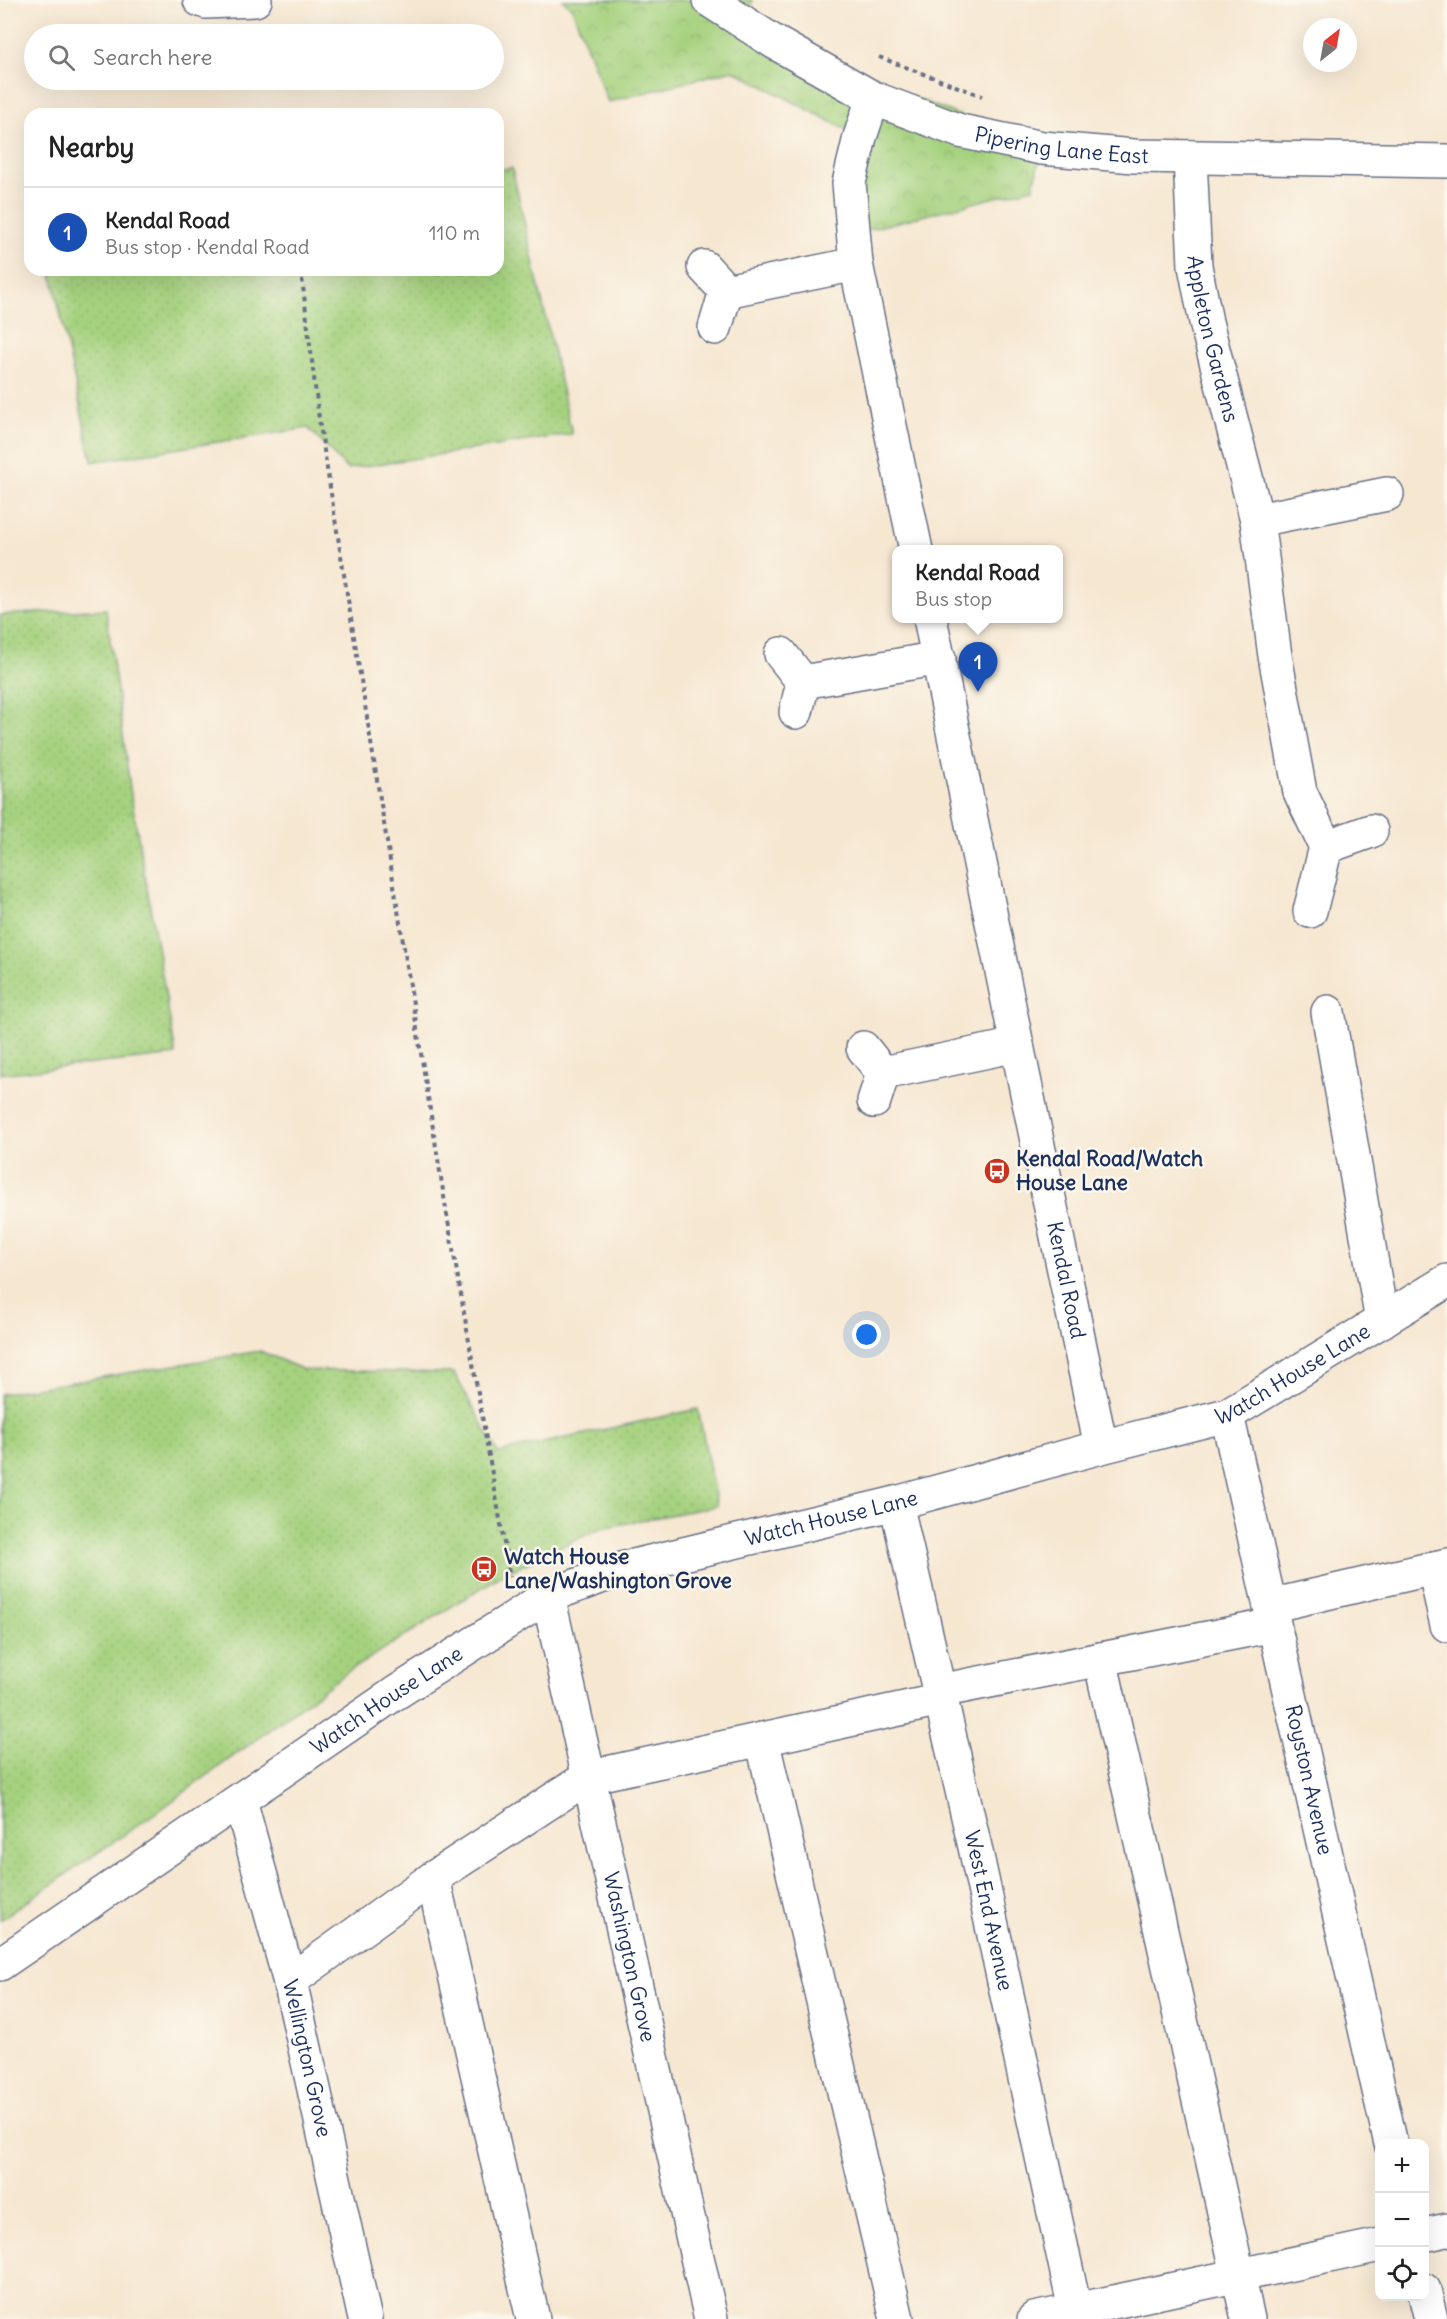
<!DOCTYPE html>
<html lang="en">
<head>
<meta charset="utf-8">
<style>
  :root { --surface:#fff; --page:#f2f2f2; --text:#222; --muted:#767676; --line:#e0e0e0; --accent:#ea580c }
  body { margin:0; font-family:Delius,sans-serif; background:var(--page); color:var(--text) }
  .controls { position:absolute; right:18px; bottom:18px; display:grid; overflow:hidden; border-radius:12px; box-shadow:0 6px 24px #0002 }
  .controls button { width:54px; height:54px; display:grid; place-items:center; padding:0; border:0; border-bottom:2px solid var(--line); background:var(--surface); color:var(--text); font:30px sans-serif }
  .compass { position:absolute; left:1303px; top:18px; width:54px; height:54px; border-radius:50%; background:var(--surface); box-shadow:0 6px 24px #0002; rotate:31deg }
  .you { position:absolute; left:867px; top:1335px; width:21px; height:21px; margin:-15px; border:4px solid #fff; border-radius:50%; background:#1a73e8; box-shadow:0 0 0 9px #1a73e833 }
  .badge { display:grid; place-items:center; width:39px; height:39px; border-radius:50%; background:var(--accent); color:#fff; font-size:20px; font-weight:700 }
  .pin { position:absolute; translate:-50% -50px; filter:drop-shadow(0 2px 3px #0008) }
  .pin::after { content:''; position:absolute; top:32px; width:21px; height:18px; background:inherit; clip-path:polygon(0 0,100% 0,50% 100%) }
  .popup { position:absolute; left:892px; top:545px; width:171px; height:78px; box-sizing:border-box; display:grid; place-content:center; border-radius:12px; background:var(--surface); filter:drop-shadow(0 2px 4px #0005); font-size:20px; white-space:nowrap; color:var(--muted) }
  .popup b { font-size:22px; color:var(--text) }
  .popup::after { content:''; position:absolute; left:50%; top:100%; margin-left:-12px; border:12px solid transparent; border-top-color:var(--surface) }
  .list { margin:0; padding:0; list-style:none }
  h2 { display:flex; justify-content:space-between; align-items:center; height:78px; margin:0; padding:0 24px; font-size:26px }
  h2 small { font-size:20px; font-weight:400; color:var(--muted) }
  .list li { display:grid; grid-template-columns:39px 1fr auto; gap:18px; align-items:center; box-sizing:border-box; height:90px; padding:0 24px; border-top:2px solid var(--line) }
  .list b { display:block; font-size:22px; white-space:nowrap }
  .list p { margin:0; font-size:20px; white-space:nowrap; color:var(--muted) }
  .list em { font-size:20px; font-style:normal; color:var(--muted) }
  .icon { flex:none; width:33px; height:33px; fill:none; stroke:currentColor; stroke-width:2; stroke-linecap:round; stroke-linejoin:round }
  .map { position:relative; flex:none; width:1447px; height:2319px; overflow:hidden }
  .search { position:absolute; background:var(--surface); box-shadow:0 6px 24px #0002; left:24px; top:24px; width:480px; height:66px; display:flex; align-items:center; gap:15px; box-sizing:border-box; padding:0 21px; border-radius:33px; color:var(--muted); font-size:22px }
  .panel { position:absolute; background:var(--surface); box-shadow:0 6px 24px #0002; left:24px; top:108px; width:480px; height:168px; border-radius:18px }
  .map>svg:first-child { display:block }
</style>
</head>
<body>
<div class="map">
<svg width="1447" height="2319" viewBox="0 0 1447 2319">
  <defs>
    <pattern id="park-crowns" width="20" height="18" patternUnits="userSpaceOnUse" patternTransform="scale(1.5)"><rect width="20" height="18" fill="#a6d27f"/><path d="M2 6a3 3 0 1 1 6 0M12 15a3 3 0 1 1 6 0" fill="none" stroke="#8eb570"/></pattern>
    <pattern id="garden-dots" width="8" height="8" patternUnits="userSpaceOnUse" patternTransform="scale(1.5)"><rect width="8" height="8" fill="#a6d27f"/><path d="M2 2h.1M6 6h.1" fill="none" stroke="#8eb570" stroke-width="1.8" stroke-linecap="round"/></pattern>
  </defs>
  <rect width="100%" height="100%" fill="#fbf7ec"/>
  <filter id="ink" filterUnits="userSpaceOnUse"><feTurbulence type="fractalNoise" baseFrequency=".0167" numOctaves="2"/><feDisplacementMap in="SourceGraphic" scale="12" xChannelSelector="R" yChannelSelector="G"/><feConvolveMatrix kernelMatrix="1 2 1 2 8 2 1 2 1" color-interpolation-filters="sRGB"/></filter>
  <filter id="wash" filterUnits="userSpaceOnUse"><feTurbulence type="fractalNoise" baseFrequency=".008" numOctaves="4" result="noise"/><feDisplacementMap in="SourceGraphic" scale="24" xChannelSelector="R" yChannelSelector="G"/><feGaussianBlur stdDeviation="1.35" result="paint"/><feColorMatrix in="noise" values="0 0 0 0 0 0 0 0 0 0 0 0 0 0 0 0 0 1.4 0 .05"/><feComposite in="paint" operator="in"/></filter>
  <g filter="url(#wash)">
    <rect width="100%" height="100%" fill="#f6e7d1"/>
    <!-- park -->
    <polygon fill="url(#park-crowns)" stroke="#60806e" stroke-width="1.5" points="563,0 752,0 749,26 774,42 1042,148 1033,188 854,233 860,137 733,70 608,102 572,8"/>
    <!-- garden -->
    <g fill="url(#garden-dots)" stroke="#60806e" stroke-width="1.5">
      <polygon points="512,168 572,434 347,469 308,428 92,462 51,270 498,270 498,170"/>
      <polygon points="106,609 132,802 176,1055 0,1074 0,615"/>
      <polygon points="260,1351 304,1370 454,1373 498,1453 698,1409 717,1506 601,1528 500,1576 349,1671 167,1805 0,1920 0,1394"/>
    </g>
  </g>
  <g filter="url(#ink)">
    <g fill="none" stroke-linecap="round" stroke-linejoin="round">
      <defs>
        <g id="minor">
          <polyline points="200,0 206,2 255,0"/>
          <path id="s1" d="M 709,0 L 774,42 L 873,98 L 960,131 L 1042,148 L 1134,156 L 1447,161"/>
          <polyline points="873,98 860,137 849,183 856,264 916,550"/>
          <path id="s2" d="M 1190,157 L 1195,266 L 1206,322 L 1257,520 L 1275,656 L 1300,792 L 1326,847"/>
          <polyline points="704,267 726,291 715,328"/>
          <polyline points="726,291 856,264"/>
          <polyline points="1257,520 1387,494"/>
          <path id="s3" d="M 930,618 L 1017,1045 L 1101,1447"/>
          <polyline points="781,654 803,682 796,712"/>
          <polyline points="803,682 939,658"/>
          <polyline points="1310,911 1326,847 1371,831"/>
          <polyline points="1328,1012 1382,1321"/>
          <polyline points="863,1048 883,1073 874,1101"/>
          <polyline points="883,1073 1017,1045"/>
          <path id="s4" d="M 1227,1415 L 1391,2144"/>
          <path id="s5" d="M 896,1503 L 975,1847 L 1077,2319"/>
          <polyline points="1434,1568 1447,1625"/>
          <path id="s6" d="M 548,1596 L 711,2319"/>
          <polyline points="1270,1606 1447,1565"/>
          <polyline points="1100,1659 1248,2319"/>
          <polyline points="939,1691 1274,1625"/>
          <polyline points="762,1739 897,2319"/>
          <path id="s7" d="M 240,1800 L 292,1990 L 365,2319"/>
          <polyline points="433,1878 533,2319"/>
          <path id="s8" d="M 0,1964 L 394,1694 L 548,1596 L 625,1568 L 896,1503 L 1101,1447 L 1227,1415 L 1447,1281"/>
          <polyline points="290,1981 433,1878 588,1777 941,1700"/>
          <polyline points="1424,2235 1447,2230"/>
          <polyline points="1424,2290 1431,2319"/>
          <polyline points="1034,2319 1380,2245"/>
        </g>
      </defs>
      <!-- minor casing -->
      <use href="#minor" stroke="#686f86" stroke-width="36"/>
      <!-- path -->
      <g stroke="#686f86" stroke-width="4" stroke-dasharray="4.5 4.5" stroke-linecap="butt">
        <polyline points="879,57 982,96"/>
        <polyline points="301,270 319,419 446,1209 510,1577"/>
      </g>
      <!-- minor -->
      <use href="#minor" stroke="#fff" stroke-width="33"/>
    </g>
  </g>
  <!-- icons -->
  <defs>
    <symbol id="bus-disc" viewBox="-11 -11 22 22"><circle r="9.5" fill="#c8321e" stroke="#fbf7ec"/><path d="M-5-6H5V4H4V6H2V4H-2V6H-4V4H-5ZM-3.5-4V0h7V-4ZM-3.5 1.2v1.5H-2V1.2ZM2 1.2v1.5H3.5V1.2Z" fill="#fff"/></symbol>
  </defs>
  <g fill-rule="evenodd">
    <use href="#bus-disc" x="982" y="1156" width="30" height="30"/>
    <use href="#bus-disc" x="469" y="1554" width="30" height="30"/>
  </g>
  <g text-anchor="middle" stroke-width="5" stroke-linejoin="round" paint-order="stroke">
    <!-- street labels -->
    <g font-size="21" fill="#1b2f5e" stroke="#fbf7ec">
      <text dy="7" stroke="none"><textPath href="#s1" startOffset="387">Pipering Lane East</textPath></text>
      <text dy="7" stroke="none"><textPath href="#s2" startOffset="184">Appleton Gardens</textPath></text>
      <text dy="7" stroke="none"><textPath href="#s3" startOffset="676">Kendal Road</textPath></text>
      <text dy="7" stroke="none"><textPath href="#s8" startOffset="1440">Watch House Lane</textPath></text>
      <text dy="7" stroke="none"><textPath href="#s8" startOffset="954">Watch House Lane</textPath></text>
      <text dy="7" stroke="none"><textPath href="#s8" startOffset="468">Watch House Lane</textPath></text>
      <text dy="7" stroke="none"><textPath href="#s4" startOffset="374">Royston Avenue</textPath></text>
      <text dy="7" stroke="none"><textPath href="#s5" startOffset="418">West End Avenue</textPath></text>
      <text dy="7" stroke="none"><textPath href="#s6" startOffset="370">Washington Grove</textPath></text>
      <text dy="7" stroke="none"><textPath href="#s7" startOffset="267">Wellington Grove</textPath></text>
    </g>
    <!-- poi labels -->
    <g font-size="21" font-weight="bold" fill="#1b2f5e" stroke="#fbf7ec" text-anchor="start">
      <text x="1016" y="1166">Kendal Road/Watch<tspan x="1016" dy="24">House Lane</tspan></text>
      <text x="504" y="1564">Watch House<tspan x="504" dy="24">Lane/Washington Grove</tspan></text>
    </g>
  </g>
</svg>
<div class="controls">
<button>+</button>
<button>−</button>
<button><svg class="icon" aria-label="locate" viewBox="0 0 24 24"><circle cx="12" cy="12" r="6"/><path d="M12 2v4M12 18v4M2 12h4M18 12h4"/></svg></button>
</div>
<svg class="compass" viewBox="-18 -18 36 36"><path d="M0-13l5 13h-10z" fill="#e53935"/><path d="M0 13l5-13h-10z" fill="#767676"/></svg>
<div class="you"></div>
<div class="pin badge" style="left:978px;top:692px;background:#1a4fb4">1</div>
<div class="popup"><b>Kendal Road</b>Bus stop</div>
<div class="search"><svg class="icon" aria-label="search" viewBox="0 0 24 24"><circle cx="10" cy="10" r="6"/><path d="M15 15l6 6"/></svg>Search here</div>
<section class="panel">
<h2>Nearby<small></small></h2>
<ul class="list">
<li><span class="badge" style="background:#1a4fb4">1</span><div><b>Kendal Road</b><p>Bus stop · Kendal Road</p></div><em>110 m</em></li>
</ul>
</section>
</div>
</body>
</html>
